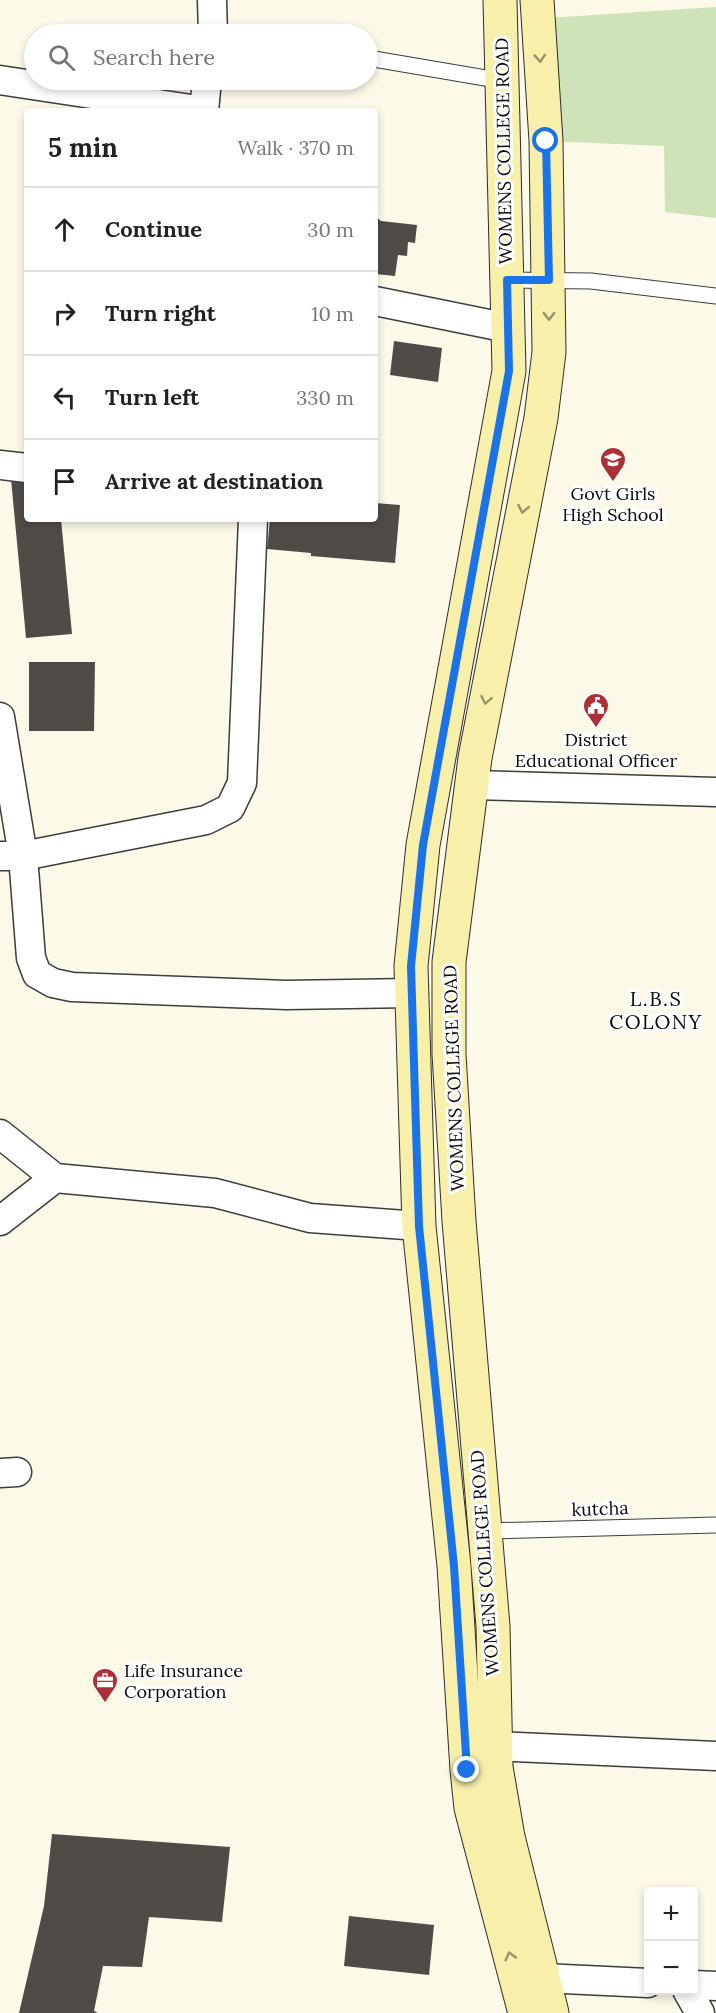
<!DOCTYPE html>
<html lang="en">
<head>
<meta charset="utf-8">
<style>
  :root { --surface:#fff; --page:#f2f2f2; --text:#222; --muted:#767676; --line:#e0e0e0 }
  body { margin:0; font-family:Lora,serif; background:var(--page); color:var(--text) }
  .controls { position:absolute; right:18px; bottom:18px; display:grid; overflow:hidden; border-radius:6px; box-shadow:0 3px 9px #0003 }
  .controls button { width:54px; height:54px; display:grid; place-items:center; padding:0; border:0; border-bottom:2px solid var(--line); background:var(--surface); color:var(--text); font:30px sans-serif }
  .stop { position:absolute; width:18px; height:18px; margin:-14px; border:4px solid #1a73e8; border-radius:50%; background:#fff }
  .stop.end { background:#1a73e8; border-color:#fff; box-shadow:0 2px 6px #0008 }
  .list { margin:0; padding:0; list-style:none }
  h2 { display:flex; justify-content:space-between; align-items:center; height:78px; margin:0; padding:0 24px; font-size:26px }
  h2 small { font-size:20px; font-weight:400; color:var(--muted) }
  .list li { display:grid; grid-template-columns:39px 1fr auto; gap:18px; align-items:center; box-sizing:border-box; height:84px; padding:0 24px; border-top:2px solid var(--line) }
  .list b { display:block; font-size:22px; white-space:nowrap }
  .list em { font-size:20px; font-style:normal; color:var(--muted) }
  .icon { flex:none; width:33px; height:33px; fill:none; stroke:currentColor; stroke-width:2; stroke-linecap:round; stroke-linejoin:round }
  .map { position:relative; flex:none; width:716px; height:2013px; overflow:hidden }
  .search { position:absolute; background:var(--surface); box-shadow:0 3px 9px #0003; left:24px; top:24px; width:354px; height:66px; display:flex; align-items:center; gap:15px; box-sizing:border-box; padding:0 21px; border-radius:33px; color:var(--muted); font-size:22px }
  .panel { position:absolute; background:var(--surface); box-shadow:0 3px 9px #0003; left:24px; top:108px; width:354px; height:414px; border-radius:6px }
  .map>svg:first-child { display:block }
</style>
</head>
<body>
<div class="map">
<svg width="716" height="2013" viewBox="0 0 716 2013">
  <rect width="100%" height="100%" fill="#fdf9e9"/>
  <!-- green -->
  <polygon fill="#cee3b7" points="716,7 716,218 665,212 664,146 546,141 531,19"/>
  <!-- building -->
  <g fill="#514b48">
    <polygon points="375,216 381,221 417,225 415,243 408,242 407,256 398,255 395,276 375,274"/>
    <polygon points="394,341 442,348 438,382 390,375"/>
    <polygon points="27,478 27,519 61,519 72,634 26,638 11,479"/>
    <polygon points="375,503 400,505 395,563 311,556 311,553 267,549 270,519 375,519"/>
    <polygon points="29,662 95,662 94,731 29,731"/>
    <polygon points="52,1834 230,1847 222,1922 149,1917 142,1967 103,1966 94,2011 98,2013 19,2013 44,1906"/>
    <polygon points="349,1916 434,1925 429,1975 344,1966"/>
  </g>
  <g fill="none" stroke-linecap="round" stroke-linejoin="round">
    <defs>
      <g id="service">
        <polyline points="368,58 503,81"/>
        <polyline points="507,280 591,281 716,296"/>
        <polyline points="486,1531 716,1525"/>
      </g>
      <g id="minor">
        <polyline points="212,0 213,34"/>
        <polyline points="0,80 204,111 207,80"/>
        <polyline points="375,301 508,328"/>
        <polyline points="0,465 27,468"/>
        <polyline points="0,717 23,856 31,958 37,974 53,983 72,987 286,995 412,993"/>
        <polyline points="471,785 716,792"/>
        <polyline points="0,856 23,856 206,820 230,808 242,783 253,519"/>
        <polyline points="0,1134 55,1178 215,1193 310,1218 419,1226"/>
        <polyline points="0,1221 55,1178"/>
        <polyline points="0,1473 17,1472"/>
        <polyline points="494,1746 716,1756"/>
        <polyline points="543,1978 648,1983"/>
        <polyline points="694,1985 716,1986"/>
        <polyline points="687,1990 700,2013"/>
      </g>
      <g id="secondary">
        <polyline points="500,0 509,371 423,845 411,966 419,1226 454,1566 467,1770 471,1808 525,2013"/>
        <polyline points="537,0 546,141 549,352 541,418 475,758 449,962 449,1054 459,1221 493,1626 496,1767 508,1837 552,2013"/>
      </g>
    </defs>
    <!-- service casing -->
    <use href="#service" stroke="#3d3d3d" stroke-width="17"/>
    <!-- minor casing -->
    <use href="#minor" stroke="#3d3d3d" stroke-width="31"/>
    <!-- secondary casing -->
    <use href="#secondary" stroke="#2c2c2c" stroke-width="35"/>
    <!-- service -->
    <use href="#service" stroke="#fff" stroke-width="15"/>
    <!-- minor -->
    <use href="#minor" stroke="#fff" stroke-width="28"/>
    <!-- secondary -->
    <use href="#secondary" stroke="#f7efaa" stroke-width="33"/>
  </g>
  <!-- one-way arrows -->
  <defs><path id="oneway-chevron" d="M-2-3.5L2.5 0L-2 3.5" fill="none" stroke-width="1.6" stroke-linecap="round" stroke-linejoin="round" transform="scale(1.5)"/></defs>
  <g stroke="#98936a">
    <use href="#oneway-chevron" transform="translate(540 58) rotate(86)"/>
    <use href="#oneway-chevron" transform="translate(549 316) rotate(90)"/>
    <use href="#oneway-chevron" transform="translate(523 509) rotate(101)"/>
    <use href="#oneway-chevron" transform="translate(486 700) rotate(101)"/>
    <use href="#oneway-chevron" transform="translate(510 1956) rotate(-105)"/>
  </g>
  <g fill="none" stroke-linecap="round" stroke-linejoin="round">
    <!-- route -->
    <polyline stroke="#1a73e8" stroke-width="8" points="467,1770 454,1566 419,1226 411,966 423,845 509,371 507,280 549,280 546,141"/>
  </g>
  <!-- icons -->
  <defs>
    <symbol id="school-pin" viewBox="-11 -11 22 30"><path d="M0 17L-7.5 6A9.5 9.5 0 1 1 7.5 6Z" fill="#ab3136" stroke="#fff"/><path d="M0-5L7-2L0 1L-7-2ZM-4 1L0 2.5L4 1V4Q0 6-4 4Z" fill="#fff"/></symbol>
    <symbol id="civic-pin" viewBox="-11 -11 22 30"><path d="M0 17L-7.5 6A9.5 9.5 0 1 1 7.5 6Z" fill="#ab3136" stroke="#fff"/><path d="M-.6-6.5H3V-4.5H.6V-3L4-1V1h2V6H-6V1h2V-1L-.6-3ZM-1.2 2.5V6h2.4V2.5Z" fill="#fff"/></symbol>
    <symbol id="office-pin" viewBox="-11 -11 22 30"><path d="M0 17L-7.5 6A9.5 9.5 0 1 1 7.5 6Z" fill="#ab3136" stroke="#fff"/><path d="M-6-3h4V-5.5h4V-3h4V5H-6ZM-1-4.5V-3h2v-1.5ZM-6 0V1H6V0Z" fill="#fff"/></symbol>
  </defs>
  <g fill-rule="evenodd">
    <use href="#school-pin" x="598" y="445" width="30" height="40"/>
    <use href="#civic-pin" x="581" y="691" width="30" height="40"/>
    <use href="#office-pin" x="90" y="1666" width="30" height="40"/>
  </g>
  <g text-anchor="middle" stroke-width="6" stroke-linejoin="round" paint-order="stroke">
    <!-- street labels -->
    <g font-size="18" fill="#0a0a0a" stroke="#fff">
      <text transform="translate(504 151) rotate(-91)" y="6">WOMENS COLLEGE ROAD</text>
      <text transform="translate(454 1078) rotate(-92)" y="6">WOMENS COLLEGE ROAD</text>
      <text transform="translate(600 1509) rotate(-2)" y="6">kutcha</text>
      <text transform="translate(485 1563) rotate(-94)" y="6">WOMENS COLLEGE ROAD</text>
    </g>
    <!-- poi labels -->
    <g font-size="18" fill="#0a0a0a" stroke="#fff">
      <text x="613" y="500">Govt Girls<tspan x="613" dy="21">High School</tspan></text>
      <text x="596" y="746">District<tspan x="596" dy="21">Educational Officer</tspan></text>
      <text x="124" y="1677" text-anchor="start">Life Insurance<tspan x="124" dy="21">Corporation</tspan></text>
    </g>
    <!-- neighbourhood labels -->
    <g font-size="20" letter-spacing="1.5" fill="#0a0a0a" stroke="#fff">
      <text x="656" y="1006">L.B.S<tspan x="656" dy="23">COLONY</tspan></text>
    </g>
  </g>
</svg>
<div class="controls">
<button>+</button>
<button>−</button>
</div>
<div class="stop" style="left:546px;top:141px"></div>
<div class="stop end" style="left:467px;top:1770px"></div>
<div class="search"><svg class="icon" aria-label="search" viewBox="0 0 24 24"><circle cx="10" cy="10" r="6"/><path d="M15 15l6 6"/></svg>Search here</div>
<section class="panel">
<h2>5 min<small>Walk · 370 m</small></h2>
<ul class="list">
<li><svg class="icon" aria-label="ahead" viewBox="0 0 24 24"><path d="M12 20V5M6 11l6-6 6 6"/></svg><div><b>Continue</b></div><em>30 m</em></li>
<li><svg class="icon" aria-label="right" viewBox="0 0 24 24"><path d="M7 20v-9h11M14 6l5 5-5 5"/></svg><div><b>Turn right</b></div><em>10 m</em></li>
<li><svg class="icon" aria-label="left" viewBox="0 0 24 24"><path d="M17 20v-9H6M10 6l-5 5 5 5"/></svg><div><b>Turn left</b></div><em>330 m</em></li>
<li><svg class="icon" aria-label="arrive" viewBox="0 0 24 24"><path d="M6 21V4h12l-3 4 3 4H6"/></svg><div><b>Arrive at destination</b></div></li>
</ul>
</section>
</div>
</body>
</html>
